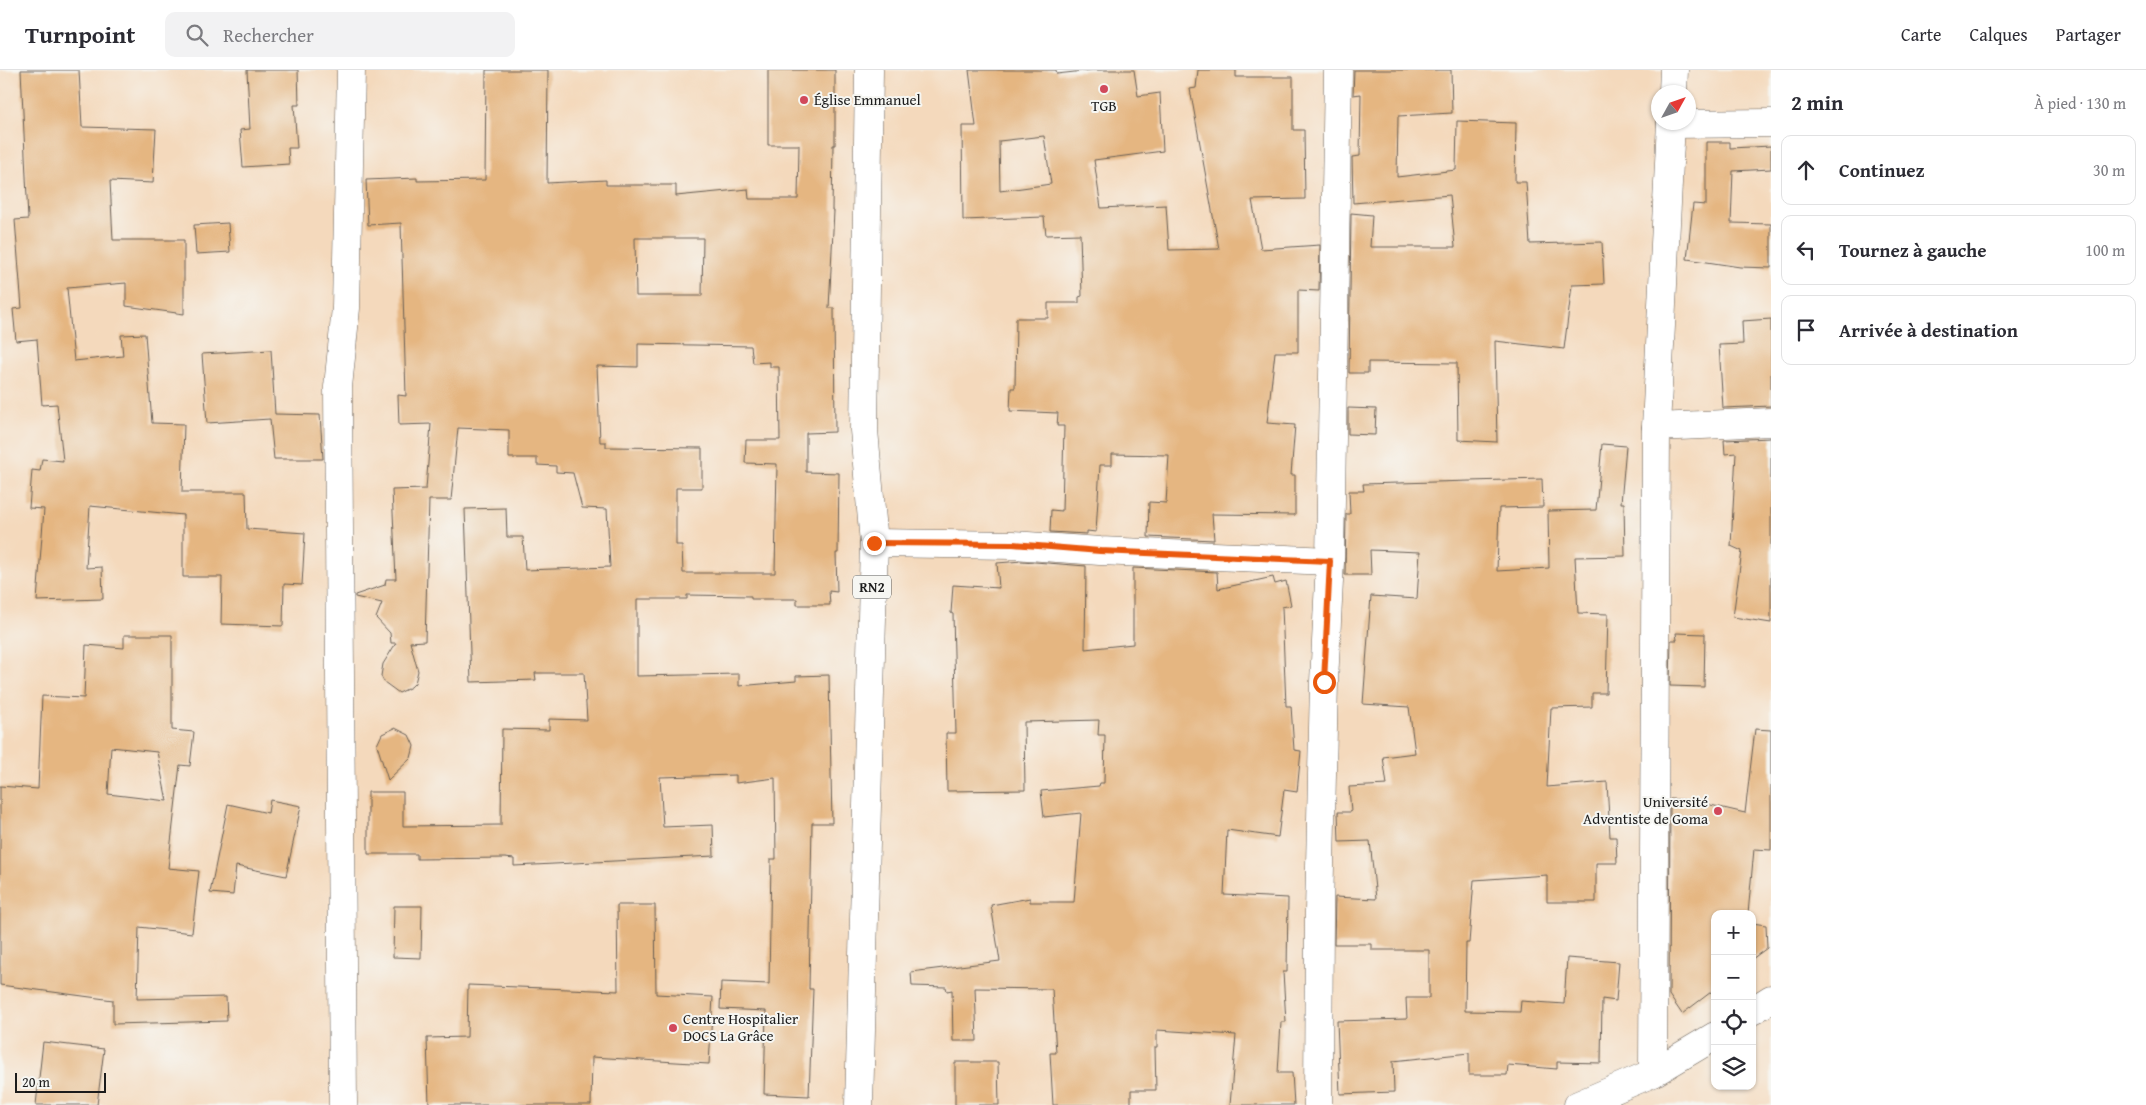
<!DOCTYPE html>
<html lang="fr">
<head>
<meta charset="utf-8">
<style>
  :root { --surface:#fff; --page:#f2f2f3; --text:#2b2b33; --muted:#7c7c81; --line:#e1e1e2 }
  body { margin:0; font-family:"Gentium Book Plus",serif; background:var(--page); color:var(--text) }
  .controls { position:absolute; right:15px; bottom:15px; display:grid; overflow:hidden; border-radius:10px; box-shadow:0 1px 4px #0004 }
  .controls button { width:45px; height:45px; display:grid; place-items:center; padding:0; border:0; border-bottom:1px solid var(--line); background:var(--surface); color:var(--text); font:25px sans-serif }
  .compass { position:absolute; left:1651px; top:15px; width:45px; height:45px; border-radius:50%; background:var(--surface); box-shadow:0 1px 4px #0004; rotate:50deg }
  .scale { position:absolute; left:15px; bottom:12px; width:91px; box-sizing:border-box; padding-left:5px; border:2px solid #1c1c1c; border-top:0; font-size:14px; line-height:18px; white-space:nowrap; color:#1c1c1c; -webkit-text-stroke:4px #f6f6f2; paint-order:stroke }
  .stop { position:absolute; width:15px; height:15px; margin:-11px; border:4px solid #ea580c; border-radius:50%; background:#fff }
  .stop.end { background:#ea580c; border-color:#fff; box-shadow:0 1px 5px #0008 }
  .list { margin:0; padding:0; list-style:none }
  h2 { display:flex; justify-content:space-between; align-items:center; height:65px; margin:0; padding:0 20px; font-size:21px }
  h2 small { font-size:16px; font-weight:400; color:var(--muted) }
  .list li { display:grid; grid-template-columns:32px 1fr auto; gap:15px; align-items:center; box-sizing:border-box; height:70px; margin:0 10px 10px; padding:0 10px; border:1px solid var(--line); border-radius:10px }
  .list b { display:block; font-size:19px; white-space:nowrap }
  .list em { font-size:16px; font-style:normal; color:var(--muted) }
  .icon { flex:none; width:28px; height:28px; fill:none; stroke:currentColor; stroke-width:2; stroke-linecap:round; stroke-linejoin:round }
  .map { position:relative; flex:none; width:1771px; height:1035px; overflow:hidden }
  header { display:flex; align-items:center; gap:30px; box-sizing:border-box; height:70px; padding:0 25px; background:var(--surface); border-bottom:1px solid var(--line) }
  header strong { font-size:24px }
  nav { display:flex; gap:28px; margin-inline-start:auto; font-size:18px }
  .search { width:350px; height:45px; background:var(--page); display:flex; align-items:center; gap:12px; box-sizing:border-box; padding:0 18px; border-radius:10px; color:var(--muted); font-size:19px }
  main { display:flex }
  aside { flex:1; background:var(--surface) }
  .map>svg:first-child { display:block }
</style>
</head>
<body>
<header>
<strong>Turnpoint</strong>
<div class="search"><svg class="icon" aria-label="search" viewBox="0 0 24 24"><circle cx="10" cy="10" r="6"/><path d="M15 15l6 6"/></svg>Rechercher</div>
<nav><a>Carte</a><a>Calques</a><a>Partager</a></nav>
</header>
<main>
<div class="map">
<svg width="1771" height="1035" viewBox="0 0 1771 1035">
  <rect width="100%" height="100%" fill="#f6f6f2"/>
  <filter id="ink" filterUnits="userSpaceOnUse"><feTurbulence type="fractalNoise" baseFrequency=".02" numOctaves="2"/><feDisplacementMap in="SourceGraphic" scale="10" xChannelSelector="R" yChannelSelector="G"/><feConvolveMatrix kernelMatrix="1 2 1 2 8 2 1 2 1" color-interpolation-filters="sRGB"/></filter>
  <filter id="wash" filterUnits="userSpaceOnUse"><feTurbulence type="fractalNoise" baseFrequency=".0096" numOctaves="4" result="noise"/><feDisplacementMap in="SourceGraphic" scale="20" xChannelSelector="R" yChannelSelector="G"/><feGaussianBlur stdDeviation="1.12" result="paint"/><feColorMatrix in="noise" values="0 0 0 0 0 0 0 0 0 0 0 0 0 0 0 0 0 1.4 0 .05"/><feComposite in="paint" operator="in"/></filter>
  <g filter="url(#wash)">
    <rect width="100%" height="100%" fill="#f4d9bc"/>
    <g id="blocks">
      <!-- building -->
      <g fill="#e5b681" fill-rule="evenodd">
        <polygon points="21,0 79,0 82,57 156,59 153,113 110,111 113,170 184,170 184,244 126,236 126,213 67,218 74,291 123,286 121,265 145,264 152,353 184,354 182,422 246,422 247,459 305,463 302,515 284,514 283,556 221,554 222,507 183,507 183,445 90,436 86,498 102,497 103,529 37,531 44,439 29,438 32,400 40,401 42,389 63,391 57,334 42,335 37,269 16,271 13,239 22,238 15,150 28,149"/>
        <polygon points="247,0 298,0 299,35 294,35 297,78 288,78 289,94 243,97 240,60 250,59"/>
        <path d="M 486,0 L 548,0 L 547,113 L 606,110 L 606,115 L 676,115 L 676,126 L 748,119 L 749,129 L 798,129 L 799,75 L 768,75 L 768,0 L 835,0 L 835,75 L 833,75 L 832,140 L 834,141 L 829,238 L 834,238 L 835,362 L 806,363 L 806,402 L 839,403 L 838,483 L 836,483 L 837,522 L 829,521 L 830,535 L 797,535 L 797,529 L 751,529 L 751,526 L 687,525 L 687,529 L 637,529 L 637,606 L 739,604 L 739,616 L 796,611 L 796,606 L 829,605 L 832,753 L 812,753 L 809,919 L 813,919 L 809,1026 L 764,1024 L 766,941 L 720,939 L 721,912 L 769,914 L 771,789 L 776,789 L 775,708 L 736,713 L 736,705 L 660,707 L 663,757 L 713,755 L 714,786 L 514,796 L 514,789 L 505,788 L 417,789 L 417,784 L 368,784 L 368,722 L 403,722 L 403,756 L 501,755 L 502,659 L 549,660 L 549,649 L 587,650 L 584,603 L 535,603 L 536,610 L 471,612 L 465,439 L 506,438 L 507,467 L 523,467 L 525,500 L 610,497 L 607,439 L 582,438 L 573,403 L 556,402 L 556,396 L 537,395 L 537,388 L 509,388 L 509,360 L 458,358 L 451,430 L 429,430 L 425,571 L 410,572 L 418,601 L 415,613 L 411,617 L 399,623 L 384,612 L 381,606 L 383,594 L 396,573 L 391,573 L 390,563 L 376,548 L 382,533 L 355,527 L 355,525 L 385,515 L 386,509 L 396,509 L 392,420 L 426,419 L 431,354 L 399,355 L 398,325 L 406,326 L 401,153 L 368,155 L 366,110 L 417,108 L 417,111 L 485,110 ZM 635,168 L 703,168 L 702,226 L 636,226 ZM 638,274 L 751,276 L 753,293 L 770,292 L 770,297 L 779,297 L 780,370 L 746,370 L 745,393 L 777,394 L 775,503 L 683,503 L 682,475 L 676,475 L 676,418 L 702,418 L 702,378 L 606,377 L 606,372 L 600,372 L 597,296 L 638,297 Z"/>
        <path d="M 969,0 L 1056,0 L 1057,4 L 1092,0 L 1134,0 L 1138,26 L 1160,23 L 1163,81 L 1094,90 L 1101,138 L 1166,135 L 1169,180 L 1219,179 L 1190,19 L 1196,18 L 1198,0 L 1236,0 L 1236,7 L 1293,7 L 1293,60 L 1304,60 L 1305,129 L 1252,130 L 1261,179 L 1320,175 L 1319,221 L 1298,220 L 1298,282 L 1275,282 L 1267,353 L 1295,355 L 1291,405 L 1295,405 L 1295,445 L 1212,444 L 1214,470 L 1148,467 L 1149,432 L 1166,433 L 1169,385 L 1112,384 L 1112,395 L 1100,395 L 1096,462 L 1087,461 L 1087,464 L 1050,462 L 1051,440 L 1062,441 L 1064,356 L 1057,356 L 1058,343 L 1010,341 L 1011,318 L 1015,318 L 1016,248 L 1048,248 L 1048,233 L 1079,233 L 1079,227 L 1082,226 L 1080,164 L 1046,165 L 1044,147 L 963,150 L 962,56 L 976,56 ZM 1044,66 L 1051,114 L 1000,121 L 999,71 Z"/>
        <polygon points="1354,0 1451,0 1452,43 1398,46 1397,107 1456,100 1457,51 1516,53 1515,112 1526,112 1530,174 1602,172 1604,214 1572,215 1564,279 1495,271 1497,372 1458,370 1457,293 1368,292 1368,303 1349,303 1351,143 1372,145 1370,177 1455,177 1450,125 1353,133 1352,87 1360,86 1361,24 1353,25"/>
        <polygon points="1706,72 1730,72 1730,78 1771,76 1771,99 1733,101 1731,153 1771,154 1771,198 1740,197 1687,189 1693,134 1706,135"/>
        <polygon points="228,153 230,182 196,184 194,155"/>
        <polygon points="1771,249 1771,336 1723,338 1719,275 1743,274 1742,251"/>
        <polygon points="271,280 275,344 320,345 323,389 274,389 270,349 207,353 202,284"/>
        <polygon points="1348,338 1376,339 1375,365 1348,364"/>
        <polygon points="1771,368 1771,553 1733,547 1742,481 1731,476 1736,383 1725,384 1724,370"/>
        <polygon points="1602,374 1626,376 1621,433 1624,433 1625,486 1575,487 1578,543 1608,544 1606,623 1592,623 1592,637 1551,638 1547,717 1607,712 1610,767 1616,767 1617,793 1596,793 1596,832 1547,832 1547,805 1474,810 1469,873 1466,873 1465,941 1520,942 1521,931 1564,934 1567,888 1619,892 1616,931 1602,929 1601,993 1557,992 1557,999 1508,995 1507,1005 1469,1005 1469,983 1393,991 1394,1022 1340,1024 1337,951 1407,949 1406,928 1429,928 1429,880 1372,880 1372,874 1334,874 1335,827 1376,829 1370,771 1339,772 1338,742 1351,742 1349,717 1387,715 1383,687 1415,683 1409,637 1363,634 1371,526 1417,529 1420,482 1370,480 1371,505 1345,505 1346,444 1350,444 1349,421 1364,421 1363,414 1542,409 1543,437 1499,438 1497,501 1549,498 1548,441 1596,440"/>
        <polygon points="1022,491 1086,496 1085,579 1133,574 1133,498 1217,502 1218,519 1273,507 1275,514 1286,511 1291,535 1282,537 1286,636 1291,636 1294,680 1301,681 1297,722 1284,720 1278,767 1227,760 1224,825 1288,828 1287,902 1283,902 1286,952 1281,952 1278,1003 1292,1003 1294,1035 1230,1035 1236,965 1157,960 1157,977 1155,977 1156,1020 1131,1020 1131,1035 1053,1035 1050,983 1056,983 1052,919 975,918 977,971 953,971 952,920 947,921 946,917 912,916 911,902 1000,891 991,835 1030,828 1030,832 1074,832 1081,743 1044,747 1041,721 1099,716 1100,713 1104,713 1105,665 1098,665 1099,650 1024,652 1025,720 947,721 946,663 956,663 953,544 951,543 953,515 999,518 997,493"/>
        <polygon points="1676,563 1705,564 1704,617 1670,616 1671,570 1677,570"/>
        <path d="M 124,565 L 172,565 L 172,660 L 194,662 L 190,696 L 180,695 L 168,798 L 199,801 L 192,863 L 139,857 L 137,929 L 226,927 L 227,951 L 113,954 L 113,930 L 0,915 L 0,716 L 38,719 L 42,626 L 84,628 L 86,575 L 124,578 ZM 111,677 L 157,682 L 167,731 L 108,724 Z"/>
        <polygon points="395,658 409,665 414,676 411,688 388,710 377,675 382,664"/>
        <polygon points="1755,659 1771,660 1771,780 1754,779 1748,844 1715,844 1715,919 1682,944 1669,925 1670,729 1702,730 1702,733 1745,743"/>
        <polygon points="270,730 301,736 286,806 236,796 233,825 210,823 228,734 268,743"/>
        <polygon points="617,835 655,835 656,924 713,927 709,994 592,987 591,1035 429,1035 427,968 467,967 468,915 618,921"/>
        <polygon points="394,836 422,836 421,888 393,887"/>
        <polygon points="1752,853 1766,855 1767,878 1752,889"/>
        <polygon points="43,972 104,979 97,1035 36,1035"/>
        <polygon points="955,992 998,992 999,1035 955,1035"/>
      </g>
    </g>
  </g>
  <g filter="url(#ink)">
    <use href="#blocks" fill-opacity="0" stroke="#685e54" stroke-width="1"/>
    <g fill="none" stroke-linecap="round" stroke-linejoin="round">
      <defs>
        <g id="minor">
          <polyline points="1673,22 1674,0"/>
          <polyline points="1671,54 1771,53"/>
          <polyline points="1656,357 1771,352"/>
          <polyline points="874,473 1013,475 1100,481 1330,491"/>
          <polyline points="1752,941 1771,929"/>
          <polyline points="1653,1003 1656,357 1671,52"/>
          <polyline points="343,1035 338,317 346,238 351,0"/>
          <polyline points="1318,1035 1319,842 1324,612 1330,491 1338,0"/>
          <polyline points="1578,1035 1653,1003 1715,966"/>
        </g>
        <polyline id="highway" points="859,1035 874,473 864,360 869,0"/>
      </defs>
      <!-- minor casing -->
      <use href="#minor" stroke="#685e54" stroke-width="29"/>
      <!-- highway casing -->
      <use href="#highway" stroke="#685e54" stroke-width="29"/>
      <!-- minor -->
      <use href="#minor" stroke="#fff" stroke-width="28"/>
      <!-- highway -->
      <use href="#highway" stroke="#fff" stroke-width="28"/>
    </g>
  </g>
  <g fill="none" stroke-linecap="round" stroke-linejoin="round" filter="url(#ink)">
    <!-- route -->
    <polyline stroke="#ea580c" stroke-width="6" points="874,473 1013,474 1100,481 1330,491 1324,612"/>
  </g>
  <!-- markers -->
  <g fill="#d1495b" stroke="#f6f6f2" stroke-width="2">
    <circle cx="1104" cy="19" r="5"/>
    <circle cx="804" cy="30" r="5"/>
    <circle cx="1718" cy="741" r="5"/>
    <circle cx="673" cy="958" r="5"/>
  </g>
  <g text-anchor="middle" stroke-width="4" stroke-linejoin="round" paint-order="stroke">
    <!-- shield labels -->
    <rect fill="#f6f6f2" stroke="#5d5d5c" stroke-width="1" x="853" y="505.5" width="38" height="23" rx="4"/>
    <g font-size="14" font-weight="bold" fill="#1c1c1c">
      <text x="872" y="522">RN2</text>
    </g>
    <!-- poi labels -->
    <g font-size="15" fill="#1c1c1c" stroke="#f6f6f2" text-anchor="start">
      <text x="814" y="35">Église Emmanuel</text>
      <text x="1104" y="41" text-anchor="middle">TGB</text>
      <text x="1708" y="737" text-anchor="end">Université<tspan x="1708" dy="17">Adventiste de Goma</tspan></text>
      <text x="683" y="954">Centre Hospitalier<tspan x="683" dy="17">DOCS La Grâce</tspan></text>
    </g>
  </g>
</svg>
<div class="controls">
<button>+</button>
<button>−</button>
<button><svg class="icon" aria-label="locate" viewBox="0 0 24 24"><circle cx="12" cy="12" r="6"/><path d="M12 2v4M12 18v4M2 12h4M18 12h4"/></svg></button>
<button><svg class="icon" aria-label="layers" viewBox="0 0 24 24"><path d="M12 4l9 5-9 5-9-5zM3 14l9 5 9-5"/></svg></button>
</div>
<svg class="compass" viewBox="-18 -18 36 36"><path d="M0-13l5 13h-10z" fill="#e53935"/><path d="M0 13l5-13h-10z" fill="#7c7c81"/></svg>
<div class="scale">20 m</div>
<div class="stop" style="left:1324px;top:612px"></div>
<div class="stop end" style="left:874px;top:473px"></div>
</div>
<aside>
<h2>2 min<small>À pied · 130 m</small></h2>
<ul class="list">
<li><svg class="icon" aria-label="ahead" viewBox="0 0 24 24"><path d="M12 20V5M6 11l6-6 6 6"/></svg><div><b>Continuez</b></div><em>30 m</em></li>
<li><svg class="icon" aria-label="left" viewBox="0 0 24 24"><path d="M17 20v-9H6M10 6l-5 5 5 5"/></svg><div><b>Tournez à gauche</b></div><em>100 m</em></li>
<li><svg class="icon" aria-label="arrive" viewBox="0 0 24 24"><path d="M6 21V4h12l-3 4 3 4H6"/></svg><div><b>Arrivée à destination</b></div></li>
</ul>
</aside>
</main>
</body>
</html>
